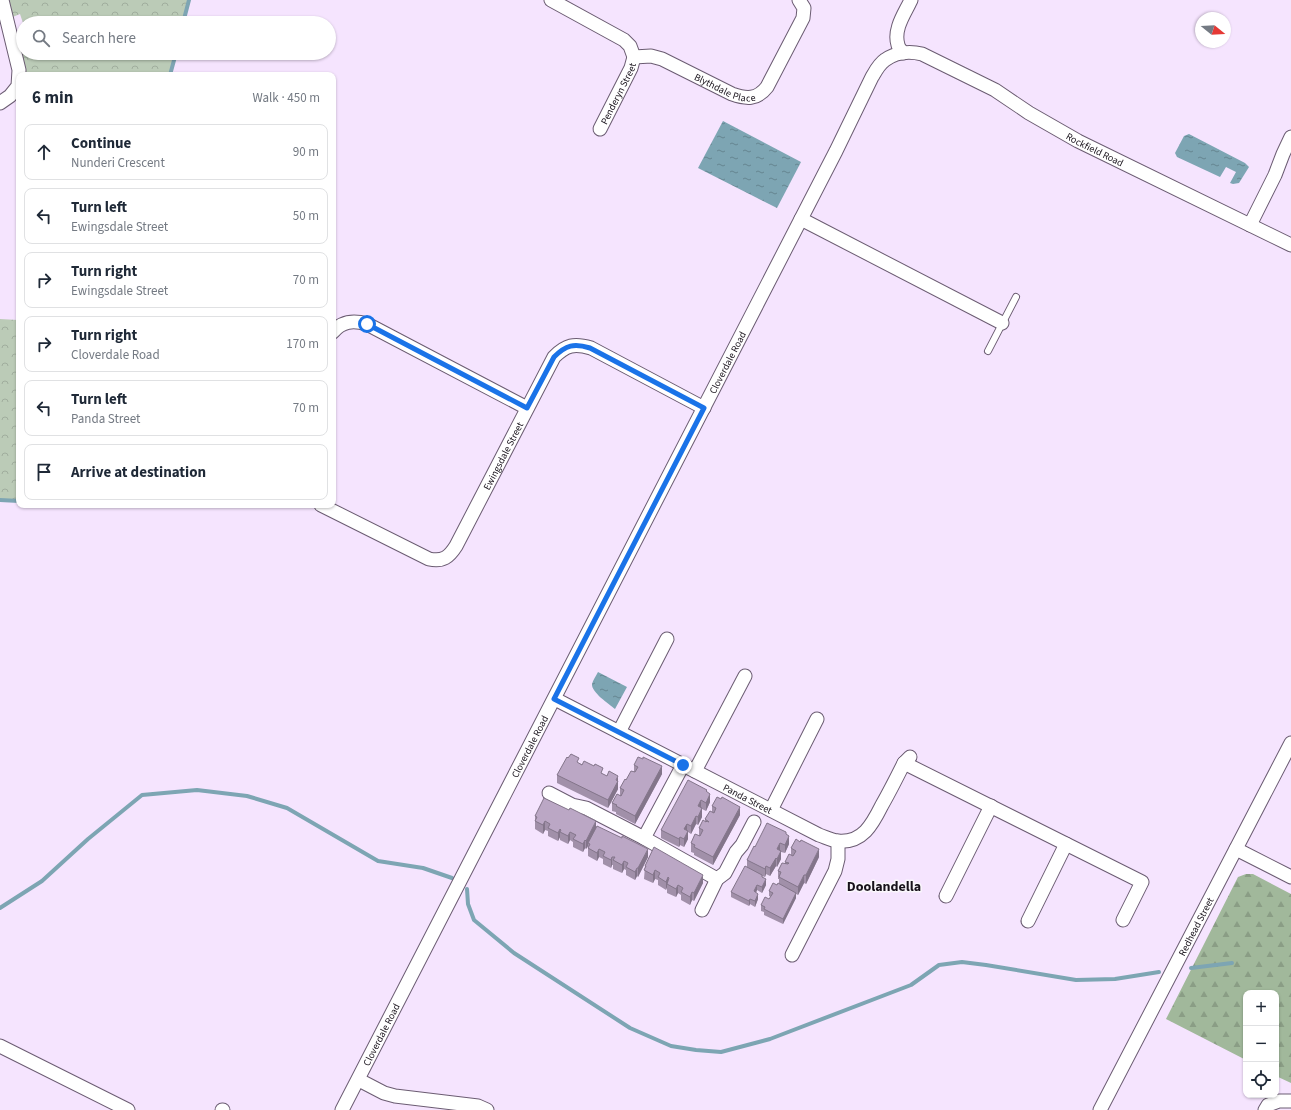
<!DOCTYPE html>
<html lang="en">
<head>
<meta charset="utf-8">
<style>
  :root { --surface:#fff; --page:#f6f6f7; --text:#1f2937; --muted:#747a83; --line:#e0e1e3 }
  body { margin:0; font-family:"Source Sans 3",sans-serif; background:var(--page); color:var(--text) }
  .controls { position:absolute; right:12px; bottom:12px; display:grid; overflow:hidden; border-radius:8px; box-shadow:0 1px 3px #0004 }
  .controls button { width:36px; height:36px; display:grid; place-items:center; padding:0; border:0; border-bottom:1px solid var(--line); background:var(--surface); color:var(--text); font:20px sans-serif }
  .compass { position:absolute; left:1195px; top:12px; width:36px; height:36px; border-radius:50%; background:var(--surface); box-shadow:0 1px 3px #0004; rotate:108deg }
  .stop { position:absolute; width:12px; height:12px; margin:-9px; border:3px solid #1a73e8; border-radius:50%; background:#fff }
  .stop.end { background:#1a73e8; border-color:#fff; box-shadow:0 1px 4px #0008 }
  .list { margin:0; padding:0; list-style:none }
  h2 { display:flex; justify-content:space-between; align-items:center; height:52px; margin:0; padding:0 16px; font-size:17px }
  h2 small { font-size:13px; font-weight:400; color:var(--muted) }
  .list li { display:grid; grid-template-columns:26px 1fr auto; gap:12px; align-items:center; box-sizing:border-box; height:56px; margin:0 8px 8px; padding:0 8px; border:1px solid var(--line); border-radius:8px }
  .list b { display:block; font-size:15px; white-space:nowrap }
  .list p { margin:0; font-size:13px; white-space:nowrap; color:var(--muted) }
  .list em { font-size:13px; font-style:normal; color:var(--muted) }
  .icon { flex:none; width:22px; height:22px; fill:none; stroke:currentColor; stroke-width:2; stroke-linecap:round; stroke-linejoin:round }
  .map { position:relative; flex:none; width:1291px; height:1110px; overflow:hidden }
  .search { position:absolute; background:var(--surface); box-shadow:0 1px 3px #0004; left:16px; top:16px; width:320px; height:44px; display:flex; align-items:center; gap:10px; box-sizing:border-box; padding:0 14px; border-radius:22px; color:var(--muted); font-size:15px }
  .panel { position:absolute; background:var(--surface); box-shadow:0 1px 3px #0004; left:16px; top:72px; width:320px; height:436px; border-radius:8px }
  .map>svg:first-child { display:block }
</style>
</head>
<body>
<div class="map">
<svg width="1291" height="1110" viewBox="0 0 1291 1110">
  <defs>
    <pattern id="forest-firs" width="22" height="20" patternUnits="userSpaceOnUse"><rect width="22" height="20" fill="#a1b89b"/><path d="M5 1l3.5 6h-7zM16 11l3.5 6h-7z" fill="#8a9d85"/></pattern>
    <pattern id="park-crowns" width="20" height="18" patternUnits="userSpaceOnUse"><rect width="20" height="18" fill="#bbcbb7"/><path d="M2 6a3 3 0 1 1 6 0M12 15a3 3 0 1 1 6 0" fill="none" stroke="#a0ad9d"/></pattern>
    <pattern id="water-ripples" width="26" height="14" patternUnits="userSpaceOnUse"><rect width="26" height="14" fill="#7da5b3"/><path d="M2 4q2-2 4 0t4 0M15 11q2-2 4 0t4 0" fill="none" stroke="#658591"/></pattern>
  </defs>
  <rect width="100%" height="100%" fill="#f5e4fe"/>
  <!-- forest -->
  <polygon fill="url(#forest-firs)" points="1246,874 1253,874 1291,894 1291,1083 1276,1076 1276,993 1246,993 1246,1060 1166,1019 1238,877"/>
  <!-- park -->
  <g fill="url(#park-crowns)">
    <polygon points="5,0 189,0 183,23 23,23 20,14 10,18"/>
    <polygon points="23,41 23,53 176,53 170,75 25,75 25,71 17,43"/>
    <polygon points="19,313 19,501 0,500 0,319 18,320"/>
  </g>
  <!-- water -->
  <g fill="url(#water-ripples)">
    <polygon points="723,121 801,162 777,208 698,168"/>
    <polygon points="1189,134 1245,163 1249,167 1239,183 1233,184 1230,183 1236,172 1226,167 1220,177 1177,157 1175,153 1184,136"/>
    <path d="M 598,672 L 627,687 L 615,709 C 609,704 591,692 592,684 C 593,680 596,676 598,672 Z"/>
  </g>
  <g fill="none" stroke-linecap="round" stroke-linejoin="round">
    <!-- stream -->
    <g stroke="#7da5b3" stroke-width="4">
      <polyline points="183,23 189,0"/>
      <polyline points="170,75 176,53"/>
      <polyline points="0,500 19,501"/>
      <polyline points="467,889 468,904 474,920 514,953 630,1028 671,1046 696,1050 721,1052 770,1039 911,985 939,965 962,962 986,965 1076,980 1115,979 1159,972"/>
      <polyline points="0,908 42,881 88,839 142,795 197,790 247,796 287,808 378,861 423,868 452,878"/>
      <polyline points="1191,968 1232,963"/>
    </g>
    <defs>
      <polyline id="service" points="988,351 1016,297"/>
      <g id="minor">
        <polyline points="551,0 624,40 630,46 634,57"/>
        <path d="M 903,53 C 901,50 898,47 898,45 C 893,29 905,13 911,0"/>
        <path id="s1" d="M 634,57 L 651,56 L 662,59 L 732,94 C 746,99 757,100 767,87 L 803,18 L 804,8 L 799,0"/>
        <polyline points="0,103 10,96 18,86 19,70 2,0"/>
        <path id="s2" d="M 600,129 L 631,68 L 634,57"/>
        <polyline points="801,219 1002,323"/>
        <polyline points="1250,225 1275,175 1283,154 1291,137"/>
        <path d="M 333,332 C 342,321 353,320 367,324 L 527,408"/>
        <path id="s3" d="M 321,505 L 429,559 C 443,562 449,557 456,546 L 554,357 C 566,345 574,343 591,348 L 704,408"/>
        <path id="s4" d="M 555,699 L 819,835 C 825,837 831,840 837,841 C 863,844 873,823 882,805 C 890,791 897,777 904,763 L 910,757"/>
        <polyline points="619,732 667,639"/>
        <polyline points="904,763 1142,882 1123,920"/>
        <polyline points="695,771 745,676"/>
        <polyline points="549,793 572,805 586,808 644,838 717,879"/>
        <polyline points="771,810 817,719"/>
        <polyline points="644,838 683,765"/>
        <polyline points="1236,849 1291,877"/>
        <polyline points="946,896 991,806"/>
        <polyline points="702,910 717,879 725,873 736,852 742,845 754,822"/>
        <polyline points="1028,921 1066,844"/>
        <polyline points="792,955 835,871 838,859 838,841"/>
        <polyline points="0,1046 128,1110"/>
        <polyline points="359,1080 384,1093 395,1096 478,1106 487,1110"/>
        <polyline points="222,1110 223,1110"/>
        <path id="s5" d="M 342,1110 L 836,151 L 872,77 C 875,72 879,64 885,60 C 896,52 910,51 922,54 L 995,90 L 1029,113 L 1078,141 L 1291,245"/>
        <path id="s6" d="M 1100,1110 L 1291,743"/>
        <polyline points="1265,1110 1268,1105 1279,1101 1291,1101"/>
      </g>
    </defs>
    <!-- service casing -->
    <use href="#service" stroke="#6b5c72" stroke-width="8"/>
    <!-- minor casing -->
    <use href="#minor" stroke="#6b5c72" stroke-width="15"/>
    <!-- service -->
    <use href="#service" stroke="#fff" stroke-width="6"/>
    <!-- minor -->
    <use href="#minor" stroke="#fff" stroke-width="13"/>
  </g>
  <!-- wall -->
  <g fill="#a190a9">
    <polygon points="579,763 603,774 618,784 618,789 608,808 557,783 557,775"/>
    <polygon points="634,765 662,774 635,824 616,814 616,812 612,811 612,803 620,795 620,788 634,772"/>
    <polygon points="707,792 710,802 706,811 702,809 702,817 698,825 696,824 691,834 688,832 688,839 684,847 680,845 679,847 661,838 661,830"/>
    <polygon points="712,806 740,815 713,865 694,855 694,853 691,852 691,843 699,836 699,828 705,822 705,819 712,812"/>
    <polygon points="535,816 596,827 648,857 638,877 637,876 635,880 626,875 626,870 624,869 622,873 613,869 613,865 612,865 611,868 603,864 603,859 599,857 597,861 588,856 588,846 586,849 585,848 583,852 573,847 573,842 570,840 568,844 560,840 560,837 558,841 548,836 548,831 545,830 543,834 535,829"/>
    <polygon points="786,834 789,844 785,853 781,852 781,859 777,867 776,866 770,876 766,874 765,877 762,876 766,885 762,893 757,890 756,893 758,899 755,907 750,904 749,906 731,897 731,892 747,867 747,860 755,847"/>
    <polygon points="791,848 819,857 806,884 804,883 798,895 796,894 796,898 783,924 764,915 764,912 761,911 761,905 769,899 771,897 769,896 769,891 779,884 779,879 778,879 778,871 785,864 785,862 791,855"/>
    <polygon points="645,866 703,883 694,901 692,900 690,905 681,900 681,895 678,893 676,897 667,893 667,887 666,890 658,885 658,880 655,879 653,883 644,879"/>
  </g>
  <!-- shaded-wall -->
  <g fill="#83758a">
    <polygon points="662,766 662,774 635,824 635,816"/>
    <polygon points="618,776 618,789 608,808 608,800"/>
    <polygon points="710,794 710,802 706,811 706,803"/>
    <polygon points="701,800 701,809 698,806"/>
    <polygon points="740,807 740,815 713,865 713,857"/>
    <polygon points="702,808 702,817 698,825 698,817"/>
    <polygon points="696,816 696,824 691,834 691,826"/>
    <polygon points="545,821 545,830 543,834 543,825"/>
    <polygon points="596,821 596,830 588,843 588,846 586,849 586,841"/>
    <polygon points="687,824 687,832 684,829"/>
    <polygon points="560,829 560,837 558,841 558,833"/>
    <polygon points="688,831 688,839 684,847 684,839"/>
    <polygon points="570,832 570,840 568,844 568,836"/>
    <polygon points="789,836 789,844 785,853 785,845"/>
    <polygon points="680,837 680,845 679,847 679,839"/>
    <polygon points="585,840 585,848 583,852 583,844"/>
    <polygon points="780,843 780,851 777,849"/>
    <polygon points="599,849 599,857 597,861 597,853"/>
    <polygon points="648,849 648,857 638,877 638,868"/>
    <polygon points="819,849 819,857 806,884 806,875"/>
    <polygon points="781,851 781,859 777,867 777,859"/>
    <polygon points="612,857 612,865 611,868 611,860"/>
    <polygon points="776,858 776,866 770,876 770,868"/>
    <polygon points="624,861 624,869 622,873 622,865"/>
    <polygon points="766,866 766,874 765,877 765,869"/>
    <polygon points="637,868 637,876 635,880 635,872"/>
    <polygon points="655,870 655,879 653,883 653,875"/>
    <polygon points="703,875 703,883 694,901 694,893"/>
    <polygon points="804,875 804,883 798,895 798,887"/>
    <polygon points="668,877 668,885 667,884 667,887 666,890 666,882"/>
    <polygon points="766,879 766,885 762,893 762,887"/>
    <polygon points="678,885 678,893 676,897 676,889"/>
    <polygon points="757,885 757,890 754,897 754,891"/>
    <polygon points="692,892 692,900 690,905 690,897"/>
    <polygon points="796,893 796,898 783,924 783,919"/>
    <polygon points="758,894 758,899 755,907 755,901"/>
    <polygon points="750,899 750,904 749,906 749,901"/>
  </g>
  <!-- building -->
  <g fill="#bba7c5" stroke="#83758a">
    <polygon points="571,754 579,758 577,762 582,765 584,761 594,766 595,764 603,768 601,773 607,776 609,771 618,776 616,780 618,781 608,800 557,775 567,757 568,758"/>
    <polygon points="638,757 643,759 643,757 662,766 635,816 616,806 617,805 612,803 617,794 621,796 624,790 620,788 625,779 626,780 631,771 635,772 638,767 634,765"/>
    <polygon points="688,780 707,790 706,791 710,794 706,803 701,800 698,806 702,808 698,817 696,816 691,826 687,824 684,829 688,831 684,839 680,837 679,839 661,830"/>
    <polygon points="717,797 721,799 722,797 740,807 713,857 694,847 695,845 691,843 695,834 700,836 703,830 699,828 703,820 706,822 707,821 709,822 705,819 710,811 714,813 716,808 712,806"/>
    <polygon points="544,798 569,810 570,808 596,821 586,841 585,840 583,844 573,839 576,835 570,832 568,836 560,832 561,830 560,829 558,833 548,828 550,824 545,821 543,825 535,821 537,817 535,816"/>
    <polygon points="767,823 786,832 786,834 789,836 785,845 780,843 777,849 781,851 777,859 776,858 770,868 766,866 765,869 747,860 754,846 755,847"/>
    <polygon points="597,826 622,838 622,836 648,849 638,868 637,868 635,872 626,867 628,863 624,861 622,865 613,860 615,857 612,857 611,860 603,856 605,852 599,849 597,853 588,848 590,844 588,843"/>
    <polygon points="796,839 800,842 801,840 819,849 806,875 804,875 798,887 779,877 781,872 778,871 782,863 788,864 789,863 785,862 789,854 793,856 796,851 791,848"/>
    <polygon points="654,847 703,875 694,893 692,892 690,897 681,892 683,888 678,885 676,889 667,884 669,878 668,877 666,882 658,877 660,873 655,870 653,875 644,870 646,866 645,866"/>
    <polygon points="745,866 762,875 762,877 766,879 762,887 757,885 754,891 758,894 755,901 750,899 749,901 731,892"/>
    <polygon points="773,883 777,885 778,883 796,893 783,919 764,909 765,907 761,905 765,897 769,899 773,893 769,891"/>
  </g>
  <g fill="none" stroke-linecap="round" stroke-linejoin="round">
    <!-- route -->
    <path stroke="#1a73e8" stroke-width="5" d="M 367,324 L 527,408 L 554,357 C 566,345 574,343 590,348 L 704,408 L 554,699 L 683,765"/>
  </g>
  <g text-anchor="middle" stroke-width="3" stroke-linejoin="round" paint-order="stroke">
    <!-- street labels -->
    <g font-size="10" fill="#18121b" stroke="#faf7fc">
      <text dy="4" stroke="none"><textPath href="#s1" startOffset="98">Blythdale Place</textPath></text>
      <text dy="4" stroke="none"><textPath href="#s2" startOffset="40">Penderyn Street</textPath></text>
      <text dy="4" stroke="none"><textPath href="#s5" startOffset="1419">Rockfield Road</textPath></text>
      <text dy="4" stroke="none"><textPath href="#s5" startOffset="841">Cloverdale Road</textPath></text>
      <text dy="4" stroke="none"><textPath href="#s3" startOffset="255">Ewingsdale Street</textPath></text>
      <text dy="4" stroke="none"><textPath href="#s5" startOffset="409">Cloverdale Road</textPath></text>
      <text dy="4" stroke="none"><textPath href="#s4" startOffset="217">Panda Street</textPath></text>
      <text dy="4" stroke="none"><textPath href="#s6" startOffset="207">Redhead Street</textPath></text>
      <text dy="4" stroke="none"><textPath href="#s5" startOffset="85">Cloverdale Road</textPath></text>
    </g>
    <!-- district labels -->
    <g font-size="14" font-weight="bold" fill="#18121b" stroke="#faf7fc">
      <text x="884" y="891">Doolandella</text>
    </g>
  </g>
</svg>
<div class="controls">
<button>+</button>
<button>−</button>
<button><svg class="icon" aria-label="locate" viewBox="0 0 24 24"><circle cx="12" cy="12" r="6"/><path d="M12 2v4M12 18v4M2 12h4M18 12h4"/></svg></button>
</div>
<svg class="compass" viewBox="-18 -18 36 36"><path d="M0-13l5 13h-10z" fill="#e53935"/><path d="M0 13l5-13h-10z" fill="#747a83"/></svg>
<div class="stop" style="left:367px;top:324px"></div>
<div class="stop end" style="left:683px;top:765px"></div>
<div class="search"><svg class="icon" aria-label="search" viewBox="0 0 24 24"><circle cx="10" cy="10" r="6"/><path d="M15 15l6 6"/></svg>Search here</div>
<section class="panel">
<h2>6 min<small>Walk · 450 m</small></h2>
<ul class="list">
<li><svg class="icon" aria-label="ahead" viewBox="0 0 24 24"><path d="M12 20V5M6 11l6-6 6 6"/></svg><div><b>Continue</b><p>Nunderi Crescent</p></div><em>90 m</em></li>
<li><svg class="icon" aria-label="left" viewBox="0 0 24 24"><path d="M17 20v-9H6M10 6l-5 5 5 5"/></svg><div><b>Turn left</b><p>Ewingsdale Street</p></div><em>50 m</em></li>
<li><svg class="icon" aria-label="right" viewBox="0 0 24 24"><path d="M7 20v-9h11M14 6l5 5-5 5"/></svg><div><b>Turn right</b><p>Ewingsdale Street</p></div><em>70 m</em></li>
<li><svg class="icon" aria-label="right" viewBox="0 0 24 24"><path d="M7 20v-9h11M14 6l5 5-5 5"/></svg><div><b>Turn right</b><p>Cloverdale Road</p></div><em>170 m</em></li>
<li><svg class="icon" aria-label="left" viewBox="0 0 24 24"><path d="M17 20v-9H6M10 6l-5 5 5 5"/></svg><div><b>Turn left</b><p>Panda Street</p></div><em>70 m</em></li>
<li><svg class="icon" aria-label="arrive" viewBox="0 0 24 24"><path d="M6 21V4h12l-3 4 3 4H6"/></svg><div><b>Arrive at destination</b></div></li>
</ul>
</section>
</div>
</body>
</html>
